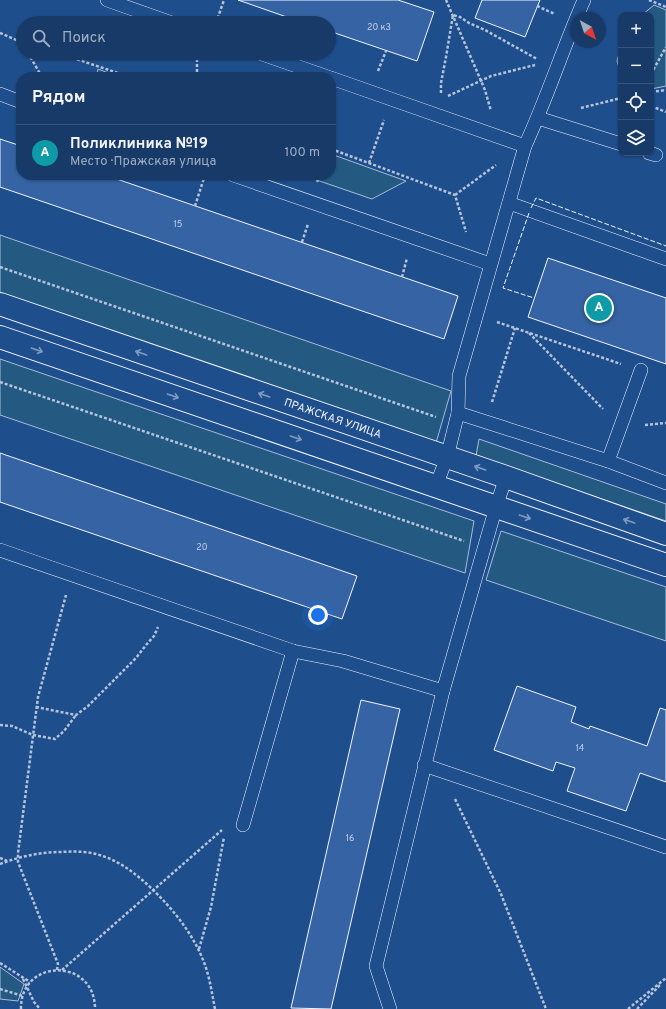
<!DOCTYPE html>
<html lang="ru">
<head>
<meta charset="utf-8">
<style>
  :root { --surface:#173a69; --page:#20416f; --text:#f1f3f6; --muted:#9eadc0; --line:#36547d; --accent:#ffb74d }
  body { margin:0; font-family:Overpass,sans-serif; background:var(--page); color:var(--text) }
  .controls { position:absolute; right:12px; top:12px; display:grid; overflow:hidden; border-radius:8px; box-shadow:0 1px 3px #0004 }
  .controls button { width:36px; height:36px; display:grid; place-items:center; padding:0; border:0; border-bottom:1px solid var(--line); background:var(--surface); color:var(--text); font:20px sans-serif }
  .compass { position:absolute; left:570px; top:12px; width:36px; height:36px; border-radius:50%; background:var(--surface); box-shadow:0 1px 3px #0004; rotate:140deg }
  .you { position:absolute; left:318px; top:615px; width:14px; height:14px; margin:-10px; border:3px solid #fff; border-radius:50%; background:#1a73e8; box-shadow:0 0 0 6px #1a73e833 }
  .badge { display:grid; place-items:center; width:26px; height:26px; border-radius:50%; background:var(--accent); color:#fff; font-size:13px; font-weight:700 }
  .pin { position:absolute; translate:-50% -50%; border:2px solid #fff; box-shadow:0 1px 4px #0006 }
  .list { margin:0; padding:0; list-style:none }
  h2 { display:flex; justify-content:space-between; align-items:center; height:52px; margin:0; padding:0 16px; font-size:17px }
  h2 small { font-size:13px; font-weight:400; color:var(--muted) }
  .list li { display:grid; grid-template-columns:26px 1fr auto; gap:12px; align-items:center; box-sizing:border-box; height:56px; padding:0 16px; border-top:1px solid var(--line) }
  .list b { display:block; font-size:15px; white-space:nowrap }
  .list p { margin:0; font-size:13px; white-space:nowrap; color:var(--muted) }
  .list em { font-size:13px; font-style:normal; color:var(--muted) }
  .icon { flex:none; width:22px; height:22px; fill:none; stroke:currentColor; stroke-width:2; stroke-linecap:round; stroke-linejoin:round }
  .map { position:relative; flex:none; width:666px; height:1009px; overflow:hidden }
  .search { position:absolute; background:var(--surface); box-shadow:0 1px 3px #0004; left:16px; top:16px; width:320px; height:44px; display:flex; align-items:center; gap:10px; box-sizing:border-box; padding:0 14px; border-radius:22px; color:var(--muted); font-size:15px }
  .panel { position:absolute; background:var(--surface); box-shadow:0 1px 3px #0004; left:16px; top:72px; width:320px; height:108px; border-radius:16px }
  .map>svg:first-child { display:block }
</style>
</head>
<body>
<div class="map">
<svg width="666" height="1009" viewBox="0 0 666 1009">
  <rect width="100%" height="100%" fill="#1f4e8c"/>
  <!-- green -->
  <g fill="#245a82" stroke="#a8bbd7">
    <polygon points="654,5 666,10 666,86 651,89 651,15 642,15"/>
    <polygon points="621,46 621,74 617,61"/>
    <polygon points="98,69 119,77 96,77"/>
    <polygon points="331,154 406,181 372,199 302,175 331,175"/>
    <polygon points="0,235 451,391 436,443 0,293"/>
    <polygon points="0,359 474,521 465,573 0,415"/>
    <polygon points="479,439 666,504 666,521 476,456"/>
    <polygon points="501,531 666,587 666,641 486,580"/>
    <polygon points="0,967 24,984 18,1001 0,999"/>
  </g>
  <!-- building -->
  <g fill="#3563a3" stroke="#f2f6ff">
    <polygon points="238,0 398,0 434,12 417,61 329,31 329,23 304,23"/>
    <polygon points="482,0 540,0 525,37 475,18"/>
    <polygon points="0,139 21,146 21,175 105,175 458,296 444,339 0,187"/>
    <polygon points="548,258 666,298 666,364 528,317"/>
    <polygon points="0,453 357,576 342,619 0,502"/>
    <polygon points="517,686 576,707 571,722 589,729 590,726 647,746 660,708 666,710 666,782 640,773 626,811 567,791 575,768 556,762 553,771 494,750"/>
    <polygon points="361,700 400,709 331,1009 291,1008"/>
  </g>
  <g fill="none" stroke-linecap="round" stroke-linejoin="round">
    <defs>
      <g id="service">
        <polyline points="107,0 172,23"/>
        <polyline points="259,53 328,77"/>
        <polyline points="331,78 525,146"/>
        <polyline points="0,94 21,102"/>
        <polyline points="538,118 621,144"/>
        <polyline points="649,153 656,155"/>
        <polyline points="233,175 490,264"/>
        <polyline points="509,203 666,259"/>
        <polyline points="458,413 608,461 666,483"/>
        <polyline points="608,461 641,370"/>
        <path d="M 436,486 L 447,457 L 458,413 L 459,376 L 525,146 C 547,98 563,48 584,0"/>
        <polyline points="0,550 293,651 343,661 443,691"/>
        <polyline points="424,765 666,847"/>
        <polyline points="243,825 293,651"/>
        <polyline points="390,1009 376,966 443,691 496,507 506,477"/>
      </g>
      <g id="minor">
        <path id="s1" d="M 0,304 L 506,477 L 666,534"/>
        <polyline points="0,337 666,565"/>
      </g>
    </defs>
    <!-- service casing -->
    <use href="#service" stroke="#f2f6ff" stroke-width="14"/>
    <!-- minor casing -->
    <use href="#minor" stroke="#f2f6ff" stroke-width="24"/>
    <!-- path -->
    <g stroke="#b3c4dc" stroke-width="2.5" stroke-dasharray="3 2" stroke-linecap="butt">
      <polyline points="446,0 485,90 491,111"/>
      <polyline points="649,0 666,7"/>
      <polyline points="537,6 555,14"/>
      <polyline points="216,23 224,0"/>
      <polyline points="0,33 21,42 23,45"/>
      <polyline points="28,53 42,77"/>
      <polyline points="58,53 130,77"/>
      <polyline points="378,71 386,51"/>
      <polyline points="651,74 666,47"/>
      <polyline points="197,77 197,53"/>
      <polyline points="651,92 666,90"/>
      <polyline points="441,93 441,83 446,57 453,15 460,17 469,23 485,30 537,59"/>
      <polyline points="448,96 491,76 535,65"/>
      <polyline points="651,106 666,112"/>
      <polyline points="581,108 621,98"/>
      <polyline points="331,149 455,195 466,232"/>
      <polyline points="369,163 384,120"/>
      <polyline points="315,175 318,182"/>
      <polyline points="455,195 496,165"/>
      <polyline points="195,206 205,175"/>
      <polyline points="302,242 308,224"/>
      <polyline points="0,267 436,417"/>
      <polyline points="402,277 407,258"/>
      <polyline points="497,322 621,364"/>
      <polyline points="529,333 603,409"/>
      <polyline points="0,382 464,541"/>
      <polyline points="492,402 515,328"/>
      <polyline points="645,425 666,423"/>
      <polyline points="36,707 76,715 87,707 136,658 146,645 154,636 158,627"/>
      <polyline points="0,725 12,726 33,735 55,739 64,731 76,715"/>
      <polyline points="455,799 501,894 546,1009"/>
      <polyline points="0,858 7,861"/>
      <path d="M 0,864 C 18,857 37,853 56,852 C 65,852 74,851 83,852 C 115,854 141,877 162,899 C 180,918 196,940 205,965 C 210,979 212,994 215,1009"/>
      <polyline points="199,949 211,907 224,837"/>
      <polyline points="0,963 30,982"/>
      <polyline points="57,970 58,964 18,862 18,853 38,697 66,595"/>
      <polyline points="62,970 222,830"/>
      <polyline points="23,979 34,1002 40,1009"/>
      <polyline points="0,989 23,996"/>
      <path d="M 21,1009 C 20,958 95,957 95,1009"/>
      <polyline points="628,1009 666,978"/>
      <polyline points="637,1009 660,985"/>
    </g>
    <!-- service -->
    <use href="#service" stroke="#1f4e8c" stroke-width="13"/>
    <!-- minor -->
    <use href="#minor" stroke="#1f4e8c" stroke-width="22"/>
    <!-- fence -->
    <g stroke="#f2f6ff" stroke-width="1" stroke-dasharray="5 2" stroke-linecap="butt">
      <polyline points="531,208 536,198 666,246"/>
      <polyline points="529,213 503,288 534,298"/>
    </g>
  </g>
  <!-- one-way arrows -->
  <defs><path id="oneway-shaft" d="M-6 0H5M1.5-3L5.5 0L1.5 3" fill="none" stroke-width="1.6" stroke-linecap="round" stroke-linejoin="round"/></defs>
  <g stroke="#7e9ac0">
    <use href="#oneway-shaft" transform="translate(37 350) rotate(19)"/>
    <use href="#oneway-shaft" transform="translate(141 353) rotate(-161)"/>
    <use href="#oneway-shaft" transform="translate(264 395) rotate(-161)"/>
    <use href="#oneway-shaft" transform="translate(173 396) rotate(19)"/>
    <use href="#oneway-shaft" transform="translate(296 438) rotate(19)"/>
    <use href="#oneway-shaft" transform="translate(480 468) rotate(-161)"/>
    <use href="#oneway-shaft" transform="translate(525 517) rotate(19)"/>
    <use href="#oneway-shaft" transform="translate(629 521) rotate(-161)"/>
  </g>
  <g text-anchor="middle" stroke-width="3" stroke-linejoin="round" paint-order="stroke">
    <!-- number labels -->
    <g font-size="9" fill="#c3d1e8">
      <text x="379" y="30">20 к3</text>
      <text x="178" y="227">15</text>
      <text x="202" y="550">20</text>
      <text x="580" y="751">14</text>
      <text x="350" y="841">16</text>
    </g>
    <!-- street labels -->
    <g font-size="11" fill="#f2f6ff" stroke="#1f4e8c">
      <text dy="4" stroke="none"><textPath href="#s1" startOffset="352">ПРАЖСКАЯ УЛИЦА</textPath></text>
    </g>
  </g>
</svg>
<div class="controls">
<button>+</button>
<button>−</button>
<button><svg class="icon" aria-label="locate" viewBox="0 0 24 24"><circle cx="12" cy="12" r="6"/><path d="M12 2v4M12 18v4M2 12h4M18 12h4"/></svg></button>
<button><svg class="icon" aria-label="layers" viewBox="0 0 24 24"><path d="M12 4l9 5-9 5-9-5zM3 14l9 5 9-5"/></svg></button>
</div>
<svg class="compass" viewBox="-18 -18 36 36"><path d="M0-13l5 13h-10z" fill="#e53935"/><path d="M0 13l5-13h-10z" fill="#9eadc0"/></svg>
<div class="you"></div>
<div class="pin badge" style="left:599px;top:308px;background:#0f9aa8">A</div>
<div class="search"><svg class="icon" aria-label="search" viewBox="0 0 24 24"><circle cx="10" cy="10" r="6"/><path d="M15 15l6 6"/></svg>Поиск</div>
<section class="panel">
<h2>Рядом<small></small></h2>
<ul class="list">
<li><span class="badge" style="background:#0f9aa8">A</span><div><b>Поликлиника №19</b><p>Место · Пражская улица</p></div><em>100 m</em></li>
</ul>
</section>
</div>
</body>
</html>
